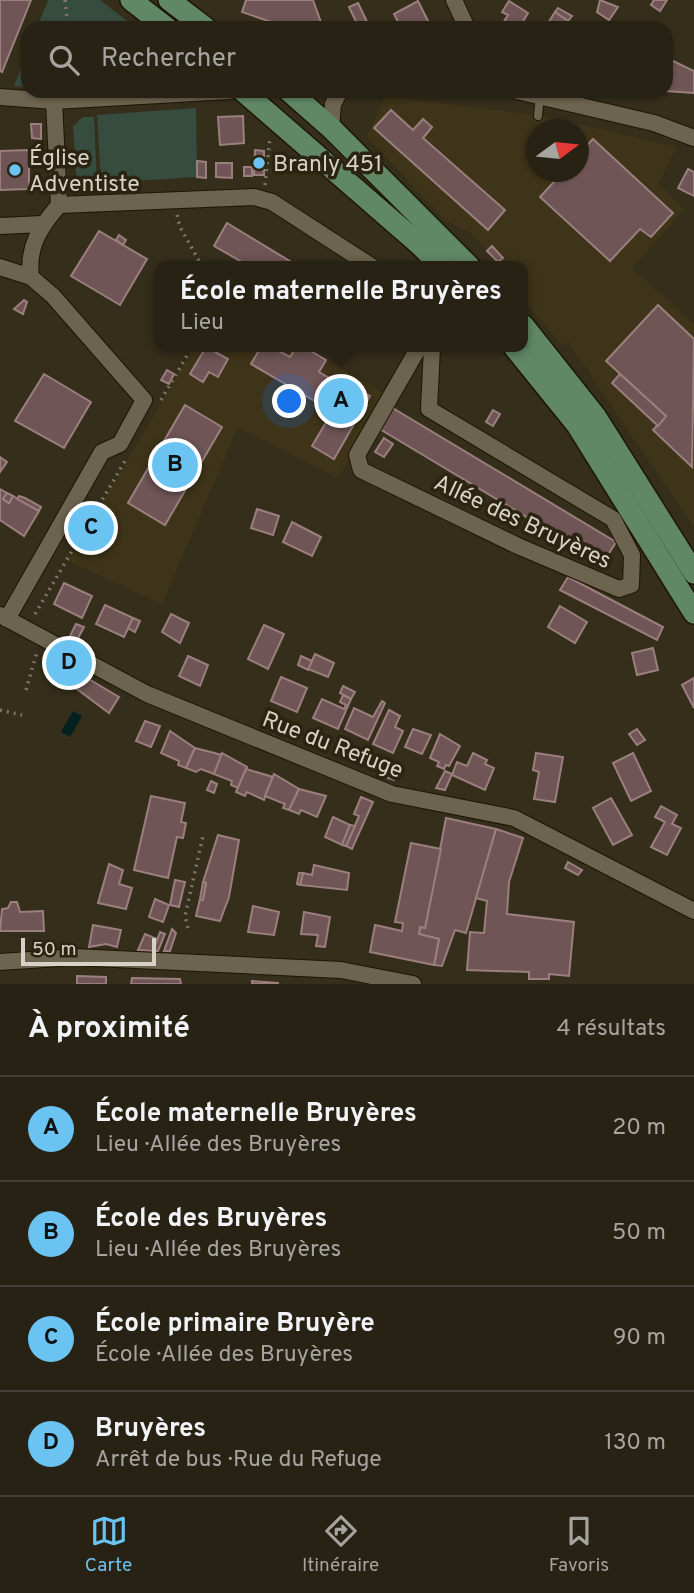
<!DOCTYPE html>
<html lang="fr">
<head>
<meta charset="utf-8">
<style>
  :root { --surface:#282214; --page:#342f22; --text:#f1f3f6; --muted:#a5a4a0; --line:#443f34; --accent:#6ac3f1 }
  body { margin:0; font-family:Overpass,sans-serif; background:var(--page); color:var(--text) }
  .compass { position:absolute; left:526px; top:119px; width:63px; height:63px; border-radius:50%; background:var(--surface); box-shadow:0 2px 5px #0004; rotate:75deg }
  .scale { position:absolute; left:21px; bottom:18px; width:135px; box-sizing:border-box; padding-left:7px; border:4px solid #d7d2c6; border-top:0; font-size:19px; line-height:24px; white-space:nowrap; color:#d7d2c6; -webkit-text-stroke:5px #2b2410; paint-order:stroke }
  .you { position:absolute; left:290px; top:402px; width:24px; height:24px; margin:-18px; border:5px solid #fff; border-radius:50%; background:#1a73e8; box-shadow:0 0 0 10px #1a73e833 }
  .badge { display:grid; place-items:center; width:46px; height:46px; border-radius:50%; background:var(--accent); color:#111; font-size:23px; font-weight:700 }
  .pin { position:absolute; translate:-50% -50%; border:4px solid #fff; box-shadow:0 2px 7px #0006 }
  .popup { position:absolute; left:154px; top:261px; width:374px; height:91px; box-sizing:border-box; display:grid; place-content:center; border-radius:14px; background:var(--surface); filter:drop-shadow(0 2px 5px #0005); font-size:23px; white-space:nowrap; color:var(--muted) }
  .popup b { font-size:26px; color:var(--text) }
  .popup::after { content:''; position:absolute; left:50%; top:100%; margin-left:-14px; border:14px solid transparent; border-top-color:var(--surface) }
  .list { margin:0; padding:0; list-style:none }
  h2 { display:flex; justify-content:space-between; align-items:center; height:91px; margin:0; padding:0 28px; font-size:30px }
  h2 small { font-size:23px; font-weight:400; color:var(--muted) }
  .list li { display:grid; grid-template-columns:46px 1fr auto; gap:21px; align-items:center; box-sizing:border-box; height:105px; padding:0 28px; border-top:2px solid var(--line) }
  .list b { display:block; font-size:26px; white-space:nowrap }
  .list p { margin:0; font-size:23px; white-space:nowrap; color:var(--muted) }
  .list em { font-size:23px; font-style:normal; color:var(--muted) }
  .icon { flex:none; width:38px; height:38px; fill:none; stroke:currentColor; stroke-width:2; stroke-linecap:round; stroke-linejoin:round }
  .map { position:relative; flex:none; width:694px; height:984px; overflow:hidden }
  .search { position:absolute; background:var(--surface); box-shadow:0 2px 5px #0004; left:21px; right:21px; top:21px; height:77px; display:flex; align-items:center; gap:18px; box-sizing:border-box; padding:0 24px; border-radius:21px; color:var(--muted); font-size:26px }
  .sheet { height:511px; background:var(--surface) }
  nav { display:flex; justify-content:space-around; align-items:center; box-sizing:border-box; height:98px; border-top:2px solid var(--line); background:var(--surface); font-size:19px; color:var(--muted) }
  nav a { display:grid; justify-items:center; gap:4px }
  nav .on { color:var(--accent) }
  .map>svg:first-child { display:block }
</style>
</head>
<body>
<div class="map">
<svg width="694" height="984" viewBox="0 0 694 984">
  <rect width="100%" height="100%" fill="#352e1a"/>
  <!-- built -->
  <g fill="#3e3419" fill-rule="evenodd">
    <path d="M 385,96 L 545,116 L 677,147 L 658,184 L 685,209 L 632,268 L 694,324 L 694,527 L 568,342 L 562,346 L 523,299 L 523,266 L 502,266 L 469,232 L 446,221 L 367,137 ZM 536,130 L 578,130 L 578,172 L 536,172 Z"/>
    <polygon points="194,347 304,347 387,395 338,478 238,427 162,604 68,561"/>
  </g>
  <!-- green -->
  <g fill="#354c3f">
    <polygon points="48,0 100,0 136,28 37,28"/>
    <polygon points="28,51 28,87 14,86"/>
    <polygon points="196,108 197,177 101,183 97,115"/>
    <polygon points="83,117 94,117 97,180 91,180 86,187 77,186 73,126"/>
  </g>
  <!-- water -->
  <polygon fill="#052020" points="73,711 82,716 70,737 61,732"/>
  <!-- building -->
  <g fill="#6f5555" stroke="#9b7f7f" stroke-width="2">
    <polygon points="0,0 31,0 2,72 0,71"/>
    <polygon points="246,0 313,0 323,28 277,28 277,24 242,12"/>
    <polygon points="600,0 618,7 609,20 597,12"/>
    <polygon points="654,0 667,0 660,11 651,5"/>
    <polygon points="418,1 430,25 401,28 394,14"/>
    <polygon points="509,1 528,13 519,28 500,28 508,15 502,12"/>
    <polygon points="358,3 370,28 359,28 349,7"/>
    <polygon points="558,8 572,16 568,21 555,12"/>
    <polygon points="555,12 568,21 563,28 545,28"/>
    <polygon points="669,59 694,71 694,93 666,91"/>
    <polygon points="391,110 413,130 423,119 432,127 423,138 505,210 488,230 374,128"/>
    <polygon points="243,116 244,143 220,145 218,117"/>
    <polygon points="31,124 41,124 41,139 32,138"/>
    <polygon points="593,139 673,213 651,237 640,229 610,261 540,197 563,172 578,172 578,155"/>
    <polygon points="29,150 29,189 0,190 0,151"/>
    <polygon points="255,150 264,151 264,175 254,175"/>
    <polygon points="197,161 206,162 206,178 197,177"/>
    <polygon points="216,163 232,163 232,178 216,177"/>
    <rect x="244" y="167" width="8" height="9"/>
    <polygon points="688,169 694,172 694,196 678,188"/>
    <polygon points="227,223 298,266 249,266 214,246"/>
    <polygon points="99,231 147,259 120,305 71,276"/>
    <polygon points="119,235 126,240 123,245 116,240"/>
    <polygon points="492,246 503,258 498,262 487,251"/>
    <polygon points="24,300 27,302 23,314 14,309"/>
    <polygon points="658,305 694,339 692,467 653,430 666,416 606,361"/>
    <polygon points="206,347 228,359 218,377 209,372 203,382 190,374"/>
    <polygon points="261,347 271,347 290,357 296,347 304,347 326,360 319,372 338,383 341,379 370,396 334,459 312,446 331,414 321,409 323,406 251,364"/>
    <polygon points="167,370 174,374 169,384 161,380"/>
    <polygon points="44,374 91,402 64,448 15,421"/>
    <polygon points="620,374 666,416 658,426 612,383"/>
    <polygon points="185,405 222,427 165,525 128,503"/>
    <polygon points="391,407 616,542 603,563 378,428"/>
    <polygon points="493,410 500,414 493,426 486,422"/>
    <polygon points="384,438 393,444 384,457 375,452"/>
    <polygon points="0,457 7,462 0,472"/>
    <polygon points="0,489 7,493 3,499 9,503 13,496 39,511 24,536 0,520"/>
    <polygon points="7,493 13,496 9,503 3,499"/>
    <polygon points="19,496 25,498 41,507 39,511 17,499"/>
    <polygon points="257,509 279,516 273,535 251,528"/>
    <polygon points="292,522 321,537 312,556 283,542"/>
    <polygon points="568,577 663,627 657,640 560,590"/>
    <polygon points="64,583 92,596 82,618 54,604"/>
    <polygon points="105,605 133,618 124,637 96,624"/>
    <polygon points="560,606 587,622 575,643 548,627"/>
    <polygon points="171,614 189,623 180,643 162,632"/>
    <polygon points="133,618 140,621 135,632 128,628"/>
    <polygon points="76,624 84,627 77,640 70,636"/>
    <polygon points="264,625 284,634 268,669 248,659"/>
    <polygon points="653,648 658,670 637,675 632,653"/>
    <polygon points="315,654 334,663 328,677 308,669"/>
    <polygon points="50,656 119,697 109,713 46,666"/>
    <polygon points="188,656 208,665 200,686 179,676"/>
    <polygon points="301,656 312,661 308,670 298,665"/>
    <polygon points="281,677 307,688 297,712 271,701"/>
    <polygon points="694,678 694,708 682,685"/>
    <polygon points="343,686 355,692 351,699 340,693"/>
    <polygon points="343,695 351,699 338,729 313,718 322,699 344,709 346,705 340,702"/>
    <polygon points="382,701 385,703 368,740 345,729 354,708 373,717"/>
    <polygon points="389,710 400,716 395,727 403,731 393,753 373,744"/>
    <polygon points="145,721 160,726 151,747 136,741"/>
    <polygon points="413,729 431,735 422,754 405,747"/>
    <polygon points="637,729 645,740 637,745 629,734"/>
    <polygon points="170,731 195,748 186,768 178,765 179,761 161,753"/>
    <polygon points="440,734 460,746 449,766 446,765 444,769 437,766 439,762 430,758"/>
    <polygon points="195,748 222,755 214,774 201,769 196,772 186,768"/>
    <polygon points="222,753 247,767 238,788 231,785 232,781 214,774"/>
    <polygon points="473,753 487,760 485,764 494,768 485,790 452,775 457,762 467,766"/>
    <polygon points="536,753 563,757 555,802 534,799 539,772 533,770"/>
    <polygon points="633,753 651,791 631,801 613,763"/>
    <polygon points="392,762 400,766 394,780 385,777"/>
    <polygon points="246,769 273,777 264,800 247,792 245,796 236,792"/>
    <polygon points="445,771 452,774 445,790 436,788"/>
    <polygon points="274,774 299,789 289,810 283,808 285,804 265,796"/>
    <polygon points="211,781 217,784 214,793 207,790"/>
    <polygon points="299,789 326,796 317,817 301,810 299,814 289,810"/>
    <polygon points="151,796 185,803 181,822 186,823 183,838 177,837 168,878 134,870"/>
    <polygon points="361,797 373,802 352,849 346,846 359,816 354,814"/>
    <polygon points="611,798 632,835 613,845 593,808"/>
    <polygon points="661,806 677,815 672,824 681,828 667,855 651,847 665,822 655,817"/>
    <polygon points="333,817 350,825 342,845 325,837"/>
    <polygon points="446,818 496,829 466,933 455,930 442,966 434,965 439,939 419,934 420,927 425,928"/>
    <polygon points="350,825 355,826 346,846 342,845"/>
    <polygon points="496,829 523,838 509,882 507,914 574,922 569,976 549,974 549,979 529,979 529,972 467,970 470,932 484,933 487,901 476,898"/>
    <polygon points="218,835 239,840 229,897 220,921 196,916 200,899 203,900 206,883 203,882"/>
    <polygon points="411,843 441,849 425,928 420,927 419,934 439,939 434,965 370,952 375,925 402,931 403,923 395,922"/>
    <polygon points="568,862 582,870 578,875 565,868"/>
    <polygon points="109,864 123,870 119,884 132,888 126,909 98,903"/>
    <polygon points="314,865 349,873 347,890 300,885 303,873 312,875"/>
    <polygon points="299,873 303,873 300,885 297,884"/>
    <polygon points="175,880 185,882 179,907 170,905"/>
    <polygon points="203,882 206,883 203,900 200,899"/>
    <polygon points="155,899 169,905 163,922 149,917"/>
    <polygon points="11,902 17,902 20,912 43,911 44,931 0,931 2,909 8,908"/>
    <polygon points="253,906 279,912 274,935 248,932"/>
    <polygon points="304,912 330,917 325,947 316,946 318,935 301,934"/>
    <polygon points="93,925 121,930 117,947 106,944 89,947"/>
    <polygon points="172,929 176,933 170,951 164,951"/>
    <polygon points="160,932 165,934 158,951 153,951"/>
    <polygon points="145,934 157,939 153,951 138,950"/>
    <polygon points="77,976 106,977 106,984 77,984"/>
    <polygon points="132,978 180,979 181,984 131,984"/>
    <polygon points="252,981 279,983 252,984"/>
  </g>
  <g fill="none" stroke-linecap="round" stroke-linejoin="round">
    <defs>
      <polyline id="lane" points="538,116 540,95"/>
      <g id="street">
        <polyline points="454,0 467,28"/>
        <polyline points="517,91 654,123 694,138"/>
        <polyline points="0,97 54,101 229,91"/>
        <polyline points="331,128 333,104 340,91"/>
        <polyline points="59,205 254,197 272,202 371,266"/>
        <polyline points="0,226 43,224"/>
        <polyline points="0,267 31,277"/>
        <polyline points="419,347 357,455 361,470 518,546 619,589 631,585 632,555 613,519 429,409 432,347"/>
        <polyline points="0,615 147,694 392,794 514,818 694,911"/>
        <path d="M 7,619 L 102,452 L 120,444 L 144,400 L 53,296 L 31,277 C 27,247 40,227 59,205 L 54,101"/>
        <polyline points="0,962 74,957 341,970 413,984"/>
      </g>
      <g id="primary">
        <polyline points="131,0 167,28"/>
        <polyline points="169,0 206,28"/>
        <polyline points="243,91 419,244 441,266"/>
        <polyline points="289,91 331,128 469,266"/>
        <polyline points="523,325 596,417 694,573"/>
        <polyline points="514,347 577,425 694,613"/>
      </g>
    </defs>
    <!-- lane casing -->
    <use href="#lane" stroke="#1d1604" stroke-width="10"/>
    <!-- street casing -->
    <use href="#street" stroke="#1d1604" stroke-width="18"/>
    <!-- primary casing -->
    <use href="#primary" stroke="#1d1604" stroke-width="24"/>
    <!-- path -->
    <g stroke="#7e7767" stroke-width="3.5" stroke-dasharray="2 5" stroke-linecap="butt">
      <polyline points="65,0 68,28"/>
      <polyline points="265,185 270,137"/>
      <polyline points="177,215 180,227 202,266"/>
      <polyline points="161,400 192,347"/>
      <polyline points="35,614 125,461"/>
      <polyline points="26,690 37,652"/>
      <polyline points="0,710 22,715"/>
      <polyline points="188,928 185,916 203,836"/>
    </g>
    <!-- lane -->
    <use href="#lane" stroke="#6c644e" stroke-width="8"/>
    <!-- street -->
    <use href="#street" stroke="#6c644e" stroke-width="16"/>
    <!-- primary -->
    <use href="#primary" stroke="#618865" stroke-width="21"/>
  </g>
  <!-- markers -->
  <g fill="#6ac3f1" stroke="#2b2410" stroke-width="2.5">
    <circle cx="259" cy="163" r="7"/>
    <circle cx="15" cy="170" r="7"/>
  </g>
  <g text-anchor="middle" stroke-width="7" stroke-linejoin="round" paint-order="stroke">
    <!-- poi labels -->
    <g font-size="23" fill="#d7d2c6" stroke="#2b2410" text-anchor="start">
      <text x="29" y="165">Église<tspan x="29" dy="26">Adventiste</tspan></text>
      <text x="273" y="171">Branly 451</text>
    </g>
    <!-- street labels -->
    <g font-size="23" fill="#d7d2c6" stroke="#2b2410">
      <text transform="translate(523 521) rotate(25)" y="8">Allée des Bruyères</text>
      <text transform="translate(333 744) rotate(21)" y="8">Rue du Refuge</text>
    </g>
  </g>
</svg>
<svg class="compass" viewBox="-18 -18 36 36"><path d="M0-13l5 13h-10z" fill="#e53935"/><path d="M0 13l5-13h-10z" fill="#a5a4a0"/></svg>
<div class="scale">50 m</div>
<div class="you"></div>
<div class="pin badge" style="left:341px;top:401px">A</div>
<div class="popup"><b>École maternelle Bruyères</b>Lieu</div>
<div class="pin badge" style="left:175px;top:465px">B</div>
<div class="pin badge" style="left:91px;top:528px">C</div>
<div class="pin badge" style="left:69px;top:663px">D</div>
<div class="search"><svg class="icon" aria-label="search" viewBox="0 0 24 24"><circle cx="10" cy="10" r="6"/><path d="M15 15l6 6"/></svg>Rechercher</div>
</div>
<section class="sheet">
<h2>À proximité<small>4 résultats</small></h2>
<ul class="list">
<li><span class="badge">A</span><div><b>École maternelle Bruyères</b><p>Lieu · Allée des Bruyères</p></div><em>20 m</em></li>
<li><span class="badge">B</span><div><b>École des Bruyères</b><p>Lieu · Allée des Bruyères</p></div><em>50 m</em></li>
<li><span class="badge">C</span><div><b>École primaire Bruyère</b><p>École · Allée des Bruyères</p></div><em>90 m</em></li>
<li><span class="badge">D</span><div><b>Bruyères</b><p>Arrêt de bus · Rue du Refuge</p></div><em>130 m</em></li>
</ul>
</section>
<nav>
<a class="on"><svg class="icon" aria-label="map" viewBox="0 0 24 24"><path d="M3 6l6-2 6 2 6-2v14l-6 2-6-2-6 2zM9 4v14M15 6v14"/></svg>Carte</a>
<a><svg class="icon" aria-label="directions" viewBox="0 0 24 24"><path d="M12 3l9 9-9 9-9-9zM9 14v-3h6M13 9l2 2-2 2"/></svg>Itinéraire</a>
<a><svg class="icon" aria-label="saved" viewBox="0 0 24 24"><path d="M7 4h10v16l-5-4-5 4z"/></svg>Favoris</a>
</nav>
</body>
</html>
